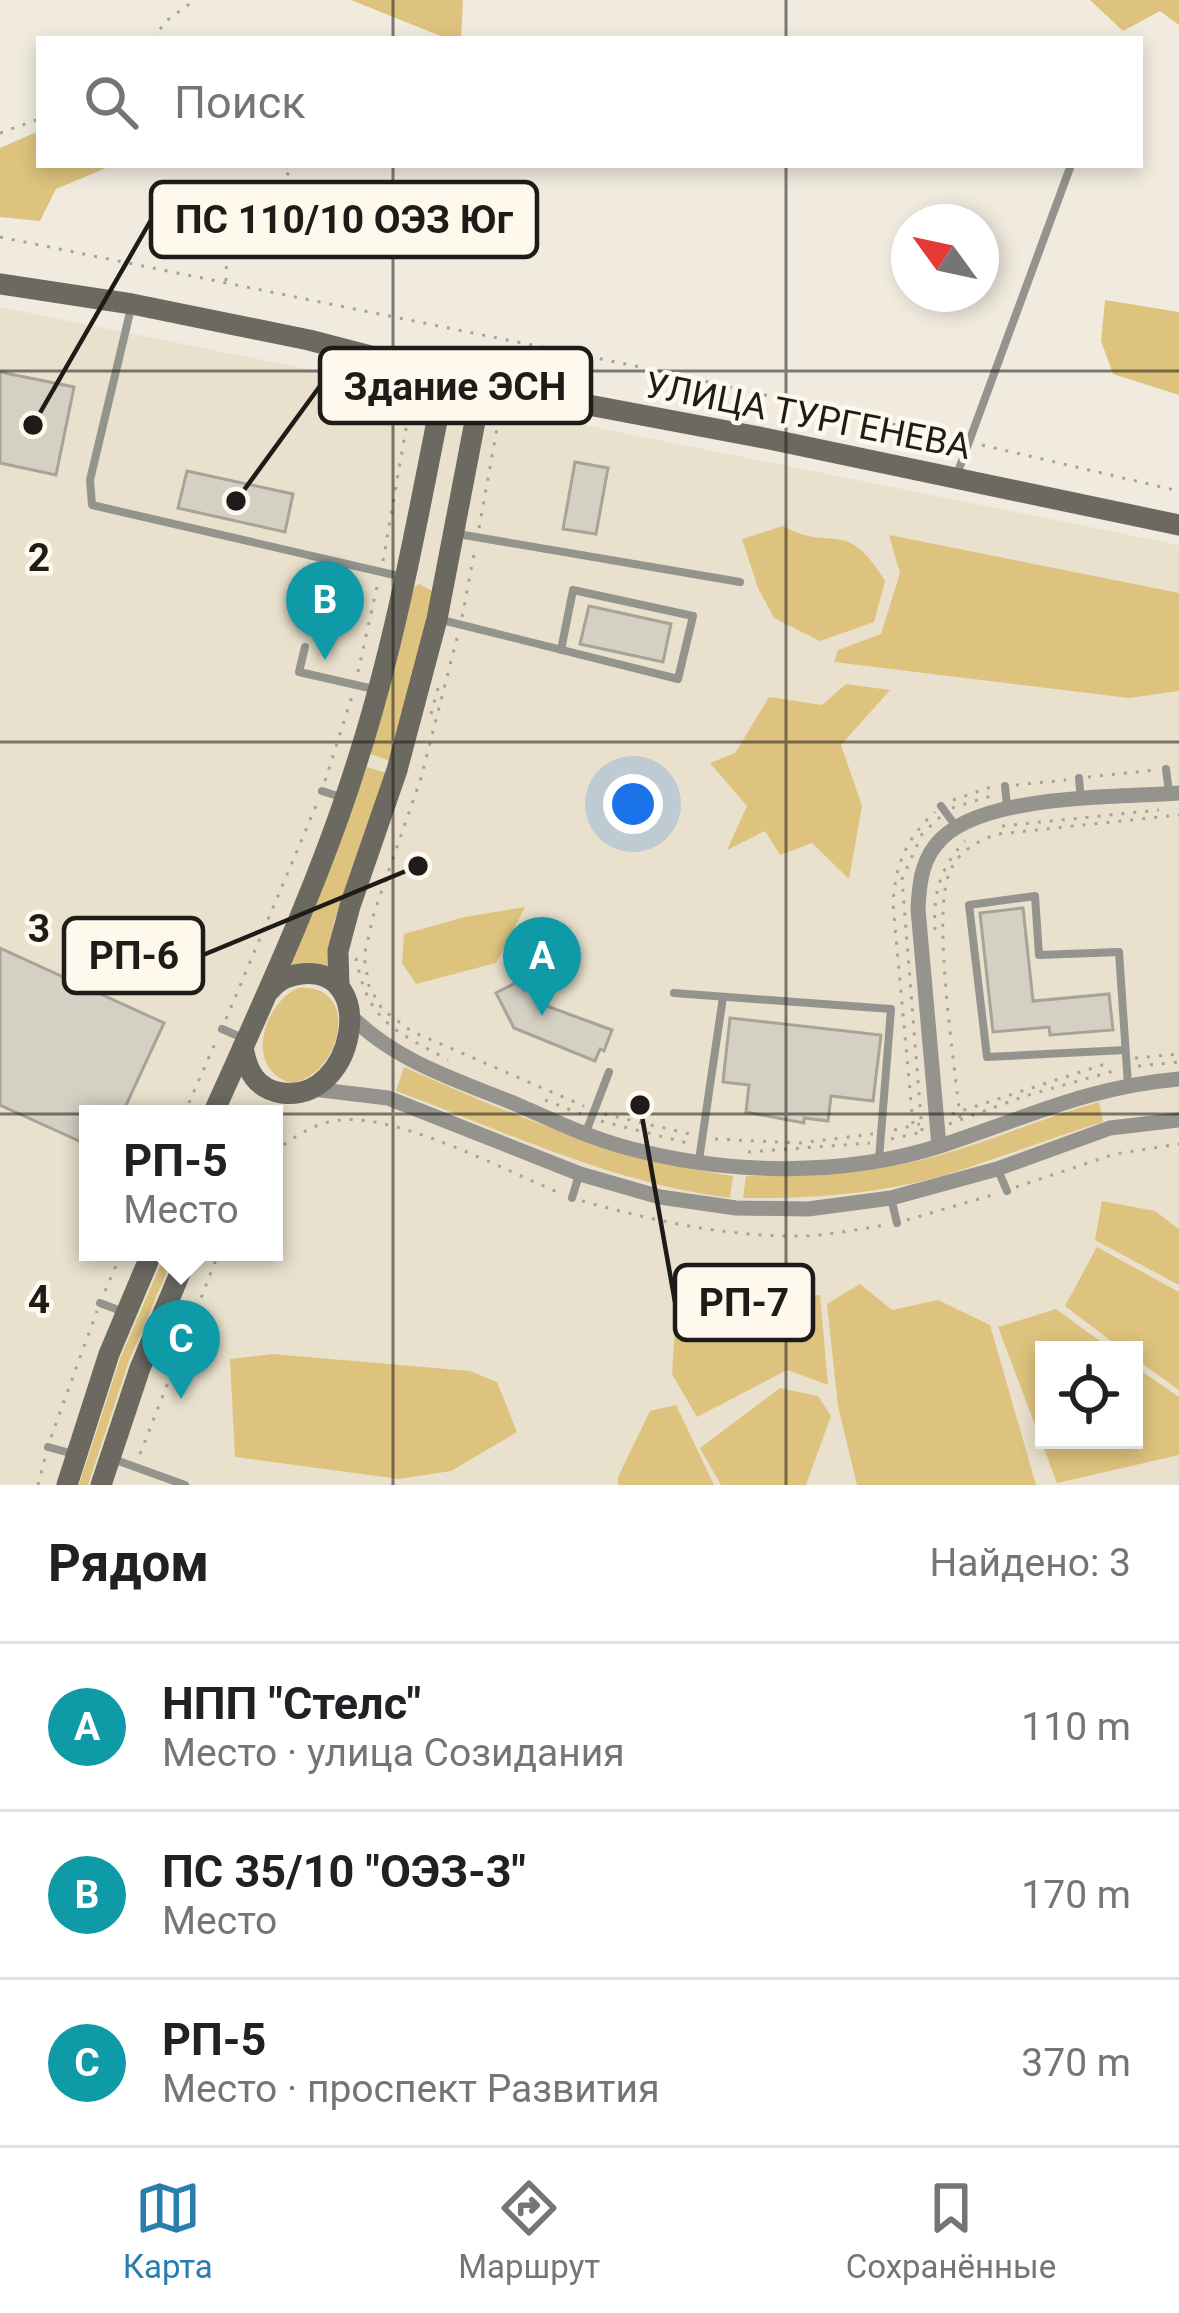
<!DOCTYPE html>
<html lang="ru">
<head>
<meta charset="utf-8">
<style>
  :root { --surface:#fff; --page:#f6f6f6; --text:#202124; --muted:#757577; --line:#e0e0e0; --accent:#297dad }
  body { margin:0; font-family:Roboto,sans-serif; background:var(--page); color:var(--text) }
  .controls { position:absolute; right:36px; bottom:36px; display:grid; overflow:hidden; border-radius:0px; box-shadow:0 6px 18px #0003 }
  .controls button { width:108px; height:108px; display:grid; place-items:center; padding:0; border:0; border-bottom:3px solid var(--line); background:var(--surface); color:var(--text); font:60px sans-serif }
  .compass { position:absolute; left:891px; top:204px; width:108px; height:108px; border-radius:50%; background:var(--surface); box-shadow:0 6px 18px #0003; rotate:303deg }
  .you { position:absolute; left:633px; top:804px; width:42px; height:42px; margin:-30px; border:9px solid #fff; border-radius:50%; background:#1a73e8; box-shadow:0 0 0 18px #1a73e833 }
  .badge { display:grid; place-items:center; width:78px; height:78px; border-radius:50%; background:var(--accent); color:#fff; font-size:39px; font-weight:700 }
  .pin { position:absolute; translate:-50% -99px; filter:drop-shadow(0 3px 6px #0008) }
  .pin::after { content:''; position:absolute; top:63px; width:42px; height:36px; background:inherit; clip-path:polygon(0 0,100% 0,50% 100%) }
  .popup { position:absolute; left:79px; top:1105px; width:204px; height:156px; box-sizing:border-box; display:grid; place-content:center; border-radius:0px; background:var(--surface); filter:drop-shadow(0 3px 9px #0005); font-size:39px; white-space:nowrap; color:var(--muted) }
  .popup b { font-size:45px; color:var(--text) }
  .popup::after { content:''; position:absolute; left:50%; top:100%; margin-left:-24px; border:24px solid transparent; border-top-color:var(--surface) }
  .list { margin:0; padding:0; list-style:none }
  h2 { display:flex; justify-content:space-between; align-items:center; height:156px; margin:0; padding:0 48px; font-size:51px }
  h2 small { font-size:39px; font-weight:400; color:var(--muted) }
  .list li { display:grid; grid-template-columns:78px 1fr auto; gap:36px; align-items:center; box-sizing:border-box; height:168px; padding:0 48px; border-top:3px solid var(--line) }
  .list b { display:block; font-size:45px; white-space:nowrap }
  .list p { margin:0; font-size:39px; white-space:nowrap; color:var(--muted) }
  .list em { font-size:39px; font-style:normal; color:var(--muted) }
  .icon { flex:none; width:66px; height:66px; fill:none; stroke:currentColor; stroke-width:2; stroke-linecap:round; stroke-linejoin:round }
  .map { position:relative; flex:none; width:1179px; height:1485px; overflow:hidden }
  .search { position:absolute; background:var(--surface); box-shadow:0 6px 18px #0003; left:36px; right:36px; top:36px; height:132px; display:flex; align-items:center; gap:30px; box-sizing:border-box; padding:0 42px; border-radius:0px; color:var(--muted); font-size:45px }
  .sheet { height:660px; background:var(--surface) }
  nav { display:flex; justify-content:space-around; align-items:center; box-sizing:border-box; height:168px; border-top:3px solid var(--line); background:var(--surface); font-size:33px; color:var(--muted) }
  nav a { display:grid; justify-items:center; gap:6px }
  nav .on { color:var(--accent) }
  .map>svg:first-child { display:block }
</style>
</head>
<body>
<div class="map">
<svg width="1179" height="1485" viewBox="0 0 1179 1485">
  <rect width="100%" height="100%" fill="#f1ebdf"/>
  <!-- built -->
  <path fill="#e9e1cd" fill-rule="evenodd" d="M 0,307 L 1179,545 L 1179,1485 L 0,1485 ZM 88,1114 L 274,1114 L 274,1252 L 88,1252 ZM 1044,1350 L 1134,1350 L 1134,1440 L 1044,1440 Z"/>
  <!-- green -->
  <g fill="#dec37e">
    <polygon points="351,0 463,0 461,39 448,39"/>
    <polygon points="1090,0 1179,0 1179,25 1160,11 1123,31"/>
    <polygon points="39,131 39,165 113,165 56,189 40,221 0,217 0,148"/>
    <polygon points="1105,300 1179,312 1179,395 1113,374 1101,341"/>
    <path d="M 783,526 C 833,554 845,515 885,581 L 874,622 L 820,641 L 774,618 L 758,588 L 742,539 Z"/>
    <polygon points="889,535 1179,593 1179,691 1129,698 834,662 838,650 881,634 900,573"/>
    <polygon points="419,584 434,592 391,761 370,754 412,589"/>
    <polygon points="846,684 890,690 841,745 862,806 849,879 812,843 780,855 765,831 727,850 747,806 710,763 735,753 769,697 822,705"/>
    <polygon points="367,767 389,774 334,921 328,969 287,967 323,887"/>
    <polygon points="525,907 496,963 416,984 402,963 404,934 465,917"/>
    <path d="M 298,988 C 363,983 341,1077 291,1083 C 242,1068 265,1002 298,988 Z"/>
    <path d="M 404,1067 C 511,1115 617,1158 733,1176 L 730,1198 C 611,1183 507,1132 396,1091 Z"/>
    <path d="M 1099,1102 L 1103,1122 C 1050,1138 998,1159 945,1175 C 880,1194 811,1199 743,1198 L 746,1176 C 811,1177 877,1173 940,1155 C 994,1140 1045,1117 1099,1102 Z"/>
    <polygon points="1102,1201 1155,1211 1179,1229 1179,1285 1095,1240"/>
    <polygon points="1097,1247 1179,1292 1179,1390 1134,1358 1134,1350 1123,1350 1065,1306"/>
    <polygon points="166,1252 175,1252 129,1361 88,1485 79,1485 120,1359"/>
    <polygon points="860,1284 892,1310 938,1300 990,1325 1036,1485 857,1485 838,1406 827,1304"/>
    <polygon points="820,1295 828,1385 787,1370 697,1417 672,1374 676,1313"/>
    <polygon points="1056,1309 1112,1350 1044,1350 1044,1440 1134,1440 1134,1366 1179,1397 1179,1455 1057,1483 998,1327"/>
    <polygon points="272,1354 470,1371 497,1382 517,1432 451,1471 399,1479 235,1457 230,1359"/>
    <polygon points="780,1388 818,1396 831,1416 806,1485 721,1485 700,1448"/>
    <polygon points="676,1405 714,1485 618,1485 618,1477 650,1411"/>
  </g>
  <!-- building -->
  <g fill="#d5d0c4" stroke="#a8a397" stroke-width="3">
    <polygon points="0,372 74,387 56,475 0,463"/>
    <polygon points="575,462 608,468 596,534 563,529"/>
    <polygon points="187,471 293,494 285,532 178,508"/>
    <polygon points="589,606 671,624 663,662 580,644"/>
    <polygon points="1023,908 1033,1001 1109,994 1113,1030 1050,1035 1049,1027 993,1032 980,913"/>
    <polygon points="0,948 164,1023 122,1114 88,1114 88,1145 0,1105"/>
    <polygon points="519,981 524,990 535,985 544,1005 612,1030 604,1051 600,1049 595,1061 514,1028 496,993"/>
    <polygon points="730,1018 881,1035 873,1101 831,1096 828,1121 804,1118 804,1123 746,1112 749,1085 723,1082"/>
  </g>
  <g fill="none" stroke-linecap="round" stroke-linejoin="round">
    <!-- path -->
    <g stroke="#a7a399" stroke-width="3" stroke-dasharray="3 9" stroke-linecap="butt">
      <polyline points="153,39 166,21 195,0"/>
      <polyline points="0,133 39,119"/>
      <polyline points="0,237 660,371 961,440"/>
      <polyline points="226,281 227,238 266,211 293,165"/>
      <polyline points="982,445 1179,491"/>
      <polyline points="479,528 500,412"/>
      <polyline points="383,561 412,394"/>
      <polyline points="462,617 475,549"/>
      <polyline points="457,638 421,778 374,913 364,956 369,986 382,1009 411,1031 584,1106"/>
      <polyline points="358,672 378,582"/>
      <polyline points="431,714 438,688"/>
      <polyline points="1088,777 1156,770"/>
      <polyline points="325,781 353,693"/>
      <polyline points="1016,785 1066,780"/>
      <polyline points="953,800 994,786"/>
      <polyline points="952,808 994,795"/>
      <polyline points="1002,826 1159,810"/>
      <path d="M 935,930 C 933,893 940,868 965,841"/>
      <path d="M 356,958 C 368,1022 394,1030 448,1060"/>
      <polyline points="226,1019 318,801"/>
      <polyline points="1135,1058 1179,1054"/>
      <polyline points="1138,1066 1179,1062"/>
      <polyline points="545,1100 581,1114"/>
      <polyline points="184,1114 217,1039"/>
      <polyline points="604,1114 694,1135"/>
      <polyline points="952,1114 1108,1063"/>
      <path d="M 960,1118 C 955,1067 932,916 949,874 C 957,852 977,841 998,834 L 1179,815"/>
      <polyline points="601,1121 691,1144"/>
      <path d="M 913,1124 L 893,904 C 895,865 906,839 935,812"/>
      <polyline points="949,1124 1025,1096 1117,1070"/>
      <polyline points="894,1130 920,1124"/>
      <polyline points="922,1131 902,879 922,834 940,817"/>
      <polyline points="715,1139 799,1143 873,1134"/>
      <polyline points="891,1139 922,1132"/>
      <path d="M 274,1152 C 294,1137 315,1122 341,1120 C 398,1114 507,1171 562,1194"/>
      <polyline points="748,1152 870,1143"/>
      <polyline points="1016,1187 1115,1154 1179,1144"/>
      <path d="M 582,1201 C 655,1221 727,1237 803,1236 C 830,1235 859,1229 886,1225"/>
      <polyline points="907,1220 996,1194"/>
      <polyline points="105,1291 122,1252"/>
      <polyline points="51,1437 97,1311"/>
      <polyline points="140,1454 219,1252"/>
      <polyline points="38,1485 45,1458"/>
    </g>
    <!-- lane -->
    <g stroke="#95938e" stroke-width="8">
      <polyline points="132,304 90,480 92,505 403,577"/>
      <polyline points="956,477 1071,165"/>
      <polyline points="458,534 740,582"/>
      <polyline points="438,619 678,679 693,616 573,590 561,650"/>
      <polyline points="305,647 299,672 378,690"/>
      <polyline points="1166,769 1169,792"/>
      <polyline points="1079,778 1081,801"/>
      <polyline points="1005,786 1007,806"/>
      <polyline points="322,791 344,798"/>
      <polyline points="941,806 955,825"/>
      <polyline points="674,993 891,1009 879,1159"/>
      <polyline points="222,1029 245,1039"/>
      <polyline points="1125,1050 987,1057 969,905 1035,896 1039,955 1119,952 1128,1085"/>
      <polyline points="586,1132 609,1072"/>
      <polyline points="699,1160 723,997"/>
      <polyline points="998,1170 1007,1191"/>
      <polyline points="572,1198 579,1175"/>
      <polyline points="891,1198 897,1223"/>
      <polyline points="100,1303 121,1311"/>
      <polyline points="48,1447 74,1454"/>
      <polyline points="113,1459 185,1485"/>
    </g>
    <!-- street -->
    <g stroke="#95938e" stroke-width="15">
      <path d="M 351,1016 C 396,1062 460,1081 518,1105 C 554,1121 590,1138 628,1148 C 729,1175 844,1177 943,1145 C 1028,1117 1088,1087 1179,1079"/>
      <polyline points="313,1089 388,1098 580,1174 660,1197 736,1208 808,1209 891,1198 997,1169 1110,1128 1179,1120"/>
      <path d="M 939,1146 L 918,909 C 919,887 921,864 935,846 C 974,793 1116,798 1179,793"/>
    </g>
    <!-- secondary -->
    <g stroke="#6c6961" stroke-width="21">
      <polyline points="0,284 132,304 309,340 482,385 769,439 1179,525"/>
      <polyline points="339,987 338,951 350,906 397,770 437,619 482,385"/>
      <path d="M 243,1047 C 247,1071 256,1089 282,1093 C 355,1103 380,965 301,974 C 287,976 278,980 269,991"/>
      <path d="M 213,1114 C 265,998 320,881 358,759 C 398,634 420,504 446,376"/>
      <polyline points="67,1485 109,1354 152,1252"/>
      <polyline points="101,1485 140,1368 189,1252"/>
    </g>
  </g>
  <!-- grid -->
  <path fill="none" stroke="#1e1c18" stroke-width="3" stroke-opacity="0.55" d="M 393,0 L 393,39M 786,0 L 786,39M 393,165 L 393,1485M 786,165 L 786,1485M 0,371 L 1179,371M 0,742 L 1179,742M 0,1114 L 1179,1114"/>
  <g text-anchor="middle" stroke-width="9" stroke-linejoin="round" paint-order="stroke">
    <!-- street labels -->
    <g font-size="36" fill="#1e1c18" stroke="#fef9ec">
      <text transform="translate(808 415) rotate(11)" y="13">УЛИЦА ТУРГЕНЕВА</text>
    </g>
  </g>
  <g font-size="39" text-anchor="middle" font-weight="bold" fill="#1e1c18" stroke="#fef9ec" stroke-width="9" stroke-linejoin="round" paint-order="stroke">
    <text x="39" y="571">2</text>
    <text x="39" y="942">3</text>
    <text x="39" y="1313">4</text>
  </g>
  <!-- callouts -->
  <path fill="none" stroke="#1e1c18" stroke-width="4.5" d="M33 425L151 220M236 501L320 386M418 866L203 955M640 1105L675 1302"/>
  <g fill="#1e1c18" stroke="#fef9ec" stroke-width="4.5">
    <circle cx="33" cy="425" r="12"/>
    <circle cx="236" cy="501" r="12"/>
    <circle cx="418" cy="866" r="12"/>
    <circle cx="640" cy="1105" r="12"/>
  </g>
  <g fill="#fef9ec" stroke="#1e1c18" stroke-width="4.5">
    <rect x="151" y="182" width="386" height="75" rx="12"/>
    <rect x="320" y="348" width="271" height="75" rx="12"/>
    <rect x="64" y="918" width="139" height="75" rx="12"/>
    <rect x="675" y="1265" width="138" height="75" rx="12"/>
  </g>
  <g font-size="39" text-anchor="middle" font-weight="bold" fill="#1e1c18">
    <text x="344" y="233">ПС 110/10 ОЭЗ Юг</text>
    <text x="455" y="400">Здание ЭСН</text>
    <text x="134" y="969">РП-6</text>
    <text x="744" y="1316">РП-7</text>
  </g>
</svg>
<div class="controls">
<button><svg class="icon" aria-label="locate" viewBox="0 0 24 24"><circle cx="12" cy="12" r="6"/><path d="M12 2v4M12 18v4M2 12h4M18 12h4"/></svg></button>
</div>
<svg class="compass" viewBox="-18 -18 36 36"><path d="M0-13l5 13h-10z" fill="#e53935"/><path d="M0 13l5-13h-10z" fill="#757577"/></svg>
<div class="you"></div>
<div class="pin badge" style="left:542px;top:1016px;background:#0f9aa8">A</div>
<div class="pin badge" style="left:325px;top:660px;background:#0f9aa8">B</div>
<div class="pin badge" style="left:181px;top:1399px;background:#0f9aa8">C</div>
<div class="popup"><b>РП-5</b>Место</div>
<div class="search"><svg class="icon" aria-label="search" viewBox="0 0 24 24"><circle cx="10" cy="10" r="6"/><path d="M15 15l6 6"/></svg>Поиск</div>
</div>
<section class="sheet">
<h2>Рядом<small>Найдено: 3</small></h2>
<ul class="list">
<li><span class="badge" style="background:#0f9aa8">A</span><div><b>НПП &quot;Стелс&quot;</b><p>Место · улица Созидания</p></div><em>110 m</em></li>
<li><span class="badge" style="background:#0f9aa8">B</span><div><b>ПС 35/10 &quot;ОЭЗ-3&quot;</b><p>Место</p></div><em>170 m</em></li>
<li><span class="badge" style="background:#0f9aa8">C</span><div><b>РП-5</b><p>Место · проспект Развития</p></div><em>370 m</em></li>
</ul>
</section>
<nav>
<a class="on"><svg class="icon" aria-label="map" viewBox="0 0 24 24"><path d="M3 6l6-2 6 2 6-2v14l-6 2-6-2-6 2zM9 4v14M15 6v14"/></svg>Карта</a>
<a><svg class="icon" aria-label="directions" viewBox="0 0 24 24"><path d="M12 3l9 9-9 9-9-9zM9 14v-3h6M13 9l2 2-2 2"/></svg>Маршрут</a>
<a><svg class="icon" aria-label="saved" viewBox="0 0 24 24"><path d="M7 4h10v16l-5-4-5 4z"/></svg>Сохранённые</a>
</nav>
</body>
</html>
